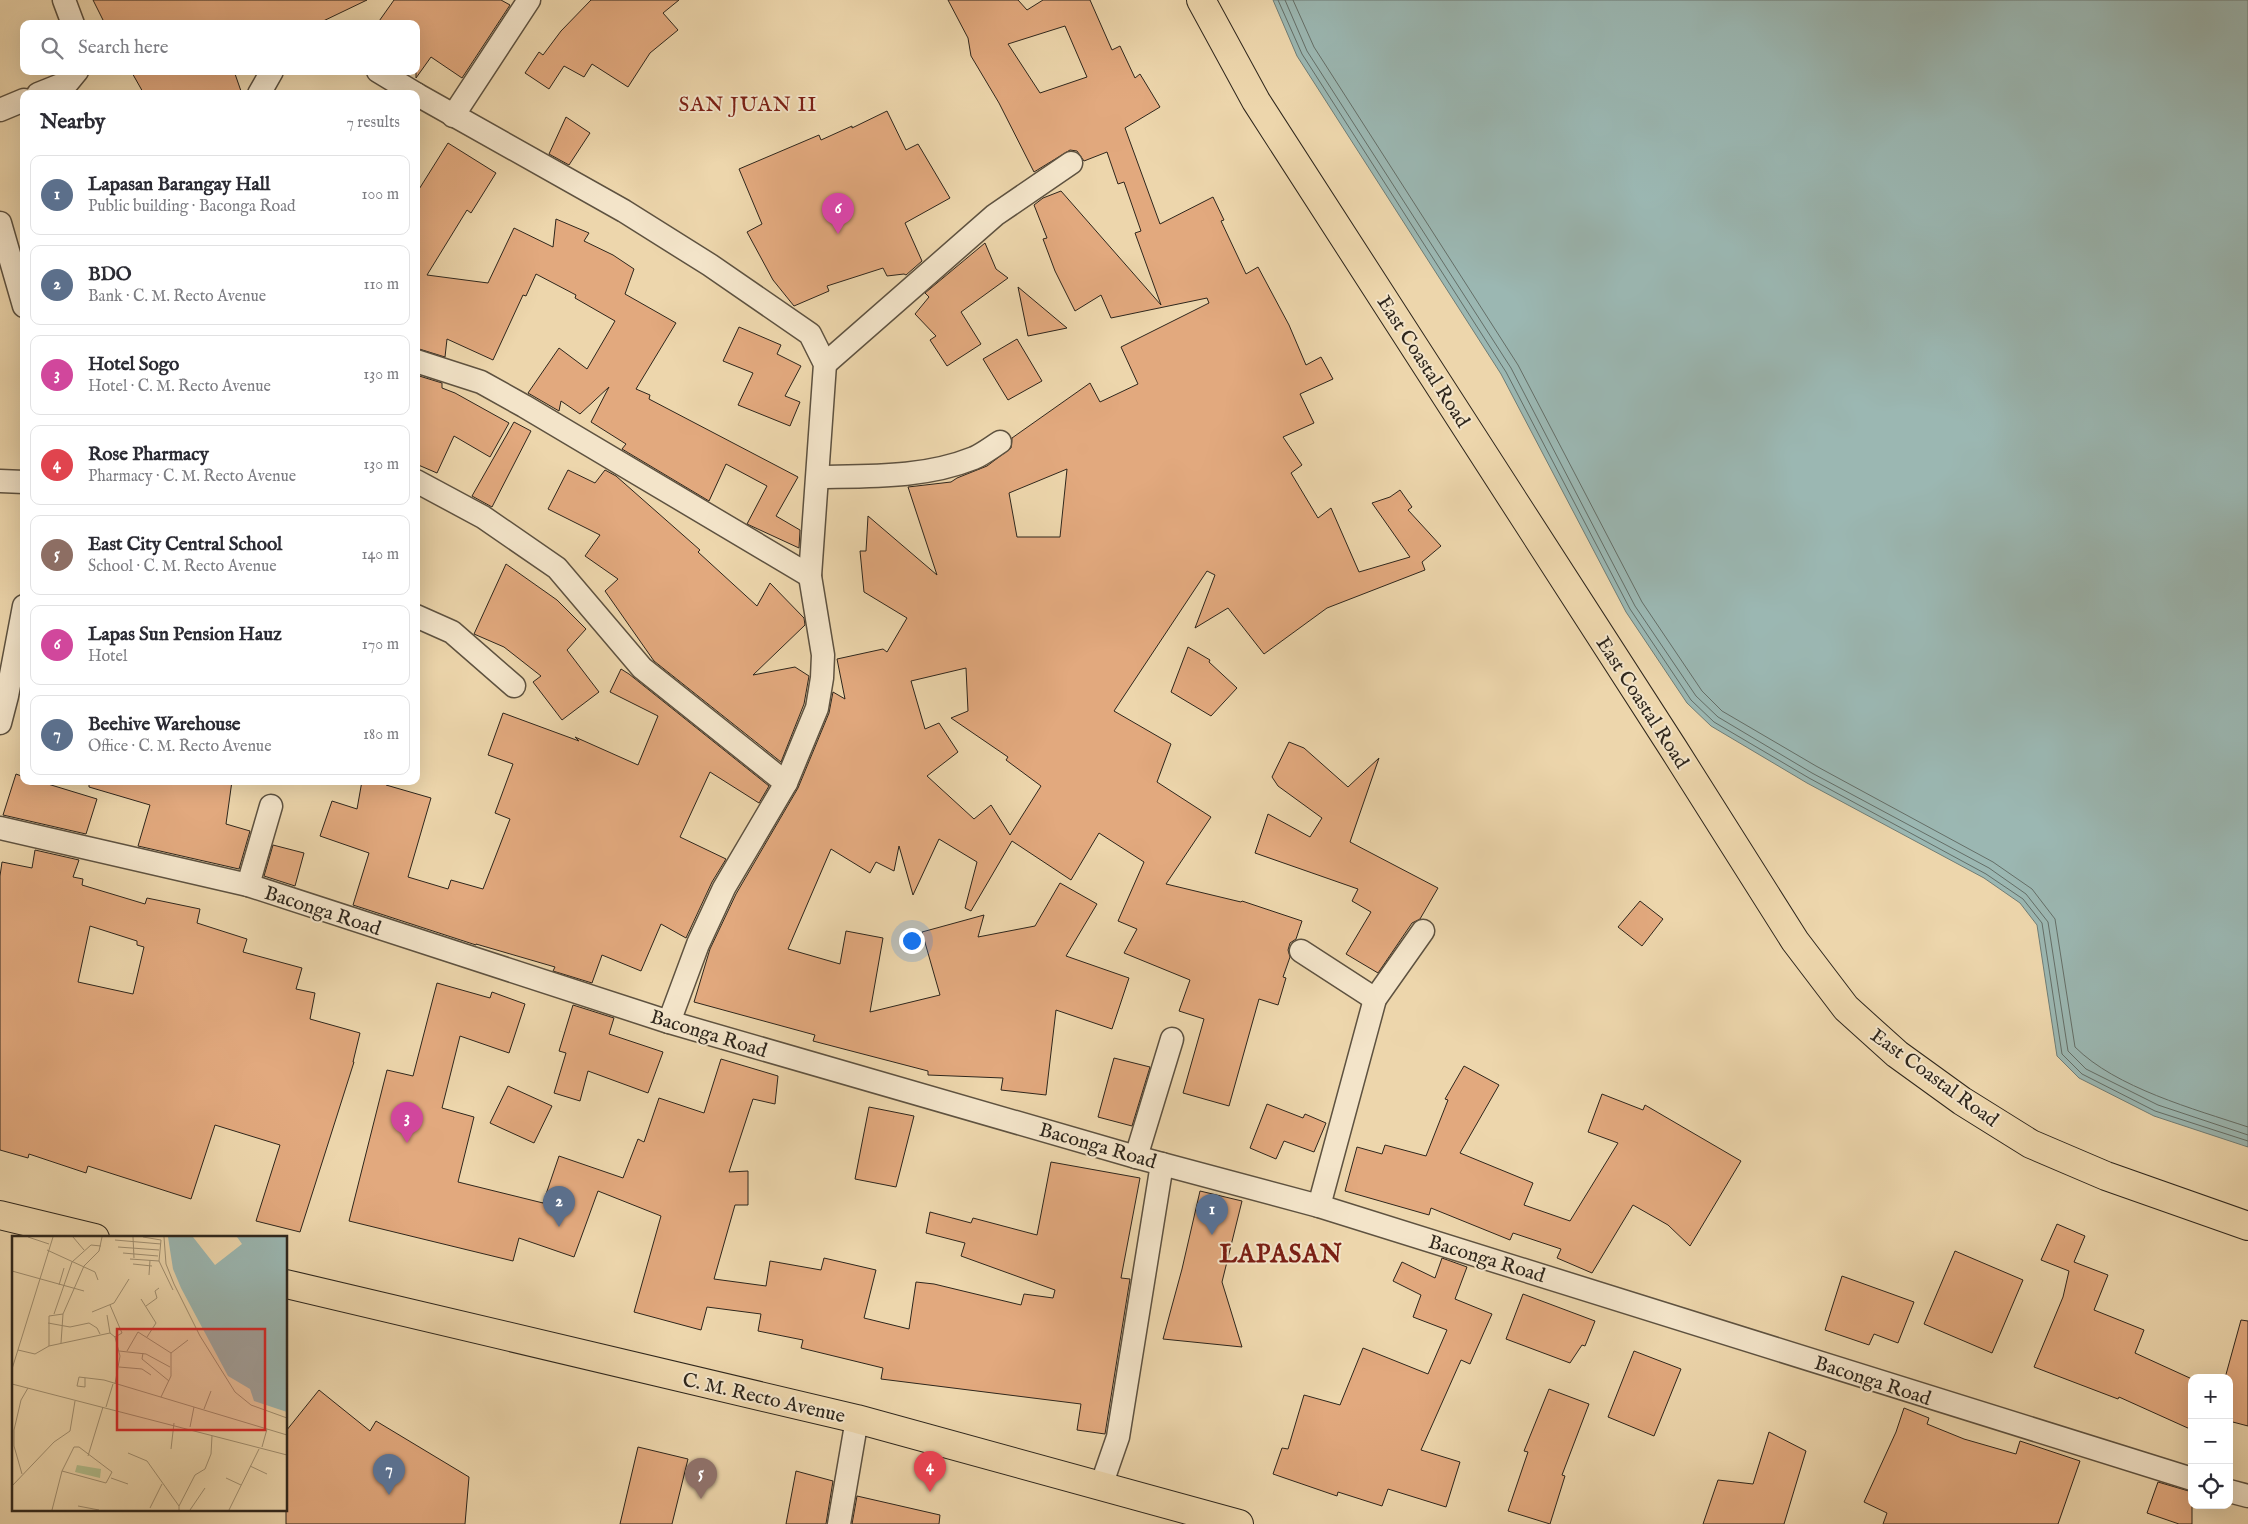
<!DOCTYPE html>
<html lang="en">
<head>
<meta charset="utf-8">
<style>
  :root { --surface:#fff; --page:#f7f7f7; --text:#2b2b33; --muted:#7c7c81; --line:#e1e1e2; --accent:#d93025 }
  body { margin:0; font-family:"IM FELL English",serif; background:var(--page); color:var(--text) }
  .controls { position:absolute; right:15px; bottom:15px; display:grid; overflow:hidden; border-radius:10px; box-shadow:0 5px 20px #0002 }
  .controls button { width:45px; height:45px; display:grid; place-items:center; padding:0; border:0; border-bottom:1px solid var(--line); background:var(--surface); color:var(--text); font:25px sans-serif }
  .you { position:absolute; left:911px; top:940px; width:18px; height:18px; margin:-12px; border:4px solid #fff; border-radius:50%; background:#1a73e8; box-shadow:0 0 0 8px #1a73e833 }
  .badge { display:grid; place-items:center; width:32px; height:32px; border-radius:50%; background:var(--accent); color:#fff; font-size:16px; font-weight:700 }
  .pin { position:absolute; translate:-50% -41px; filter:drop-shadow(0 1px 2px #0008) }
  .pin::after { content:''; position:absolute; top:26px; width:18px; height:15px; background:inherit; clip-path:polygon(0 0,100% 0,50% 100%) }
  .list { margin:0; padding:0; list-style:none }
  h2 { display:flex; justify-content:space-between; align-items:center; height:65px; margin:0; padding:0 20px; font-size:21px }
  h2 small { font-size:16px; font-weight:400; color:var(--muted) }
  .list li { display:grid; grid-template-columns:32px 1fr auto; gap:15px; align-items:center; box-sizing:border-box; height:80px; margin:0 10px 10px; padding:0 10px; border:1px solid var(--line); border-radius:10px }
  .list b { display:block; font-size:19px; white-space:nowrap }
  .list p { margin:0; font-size:16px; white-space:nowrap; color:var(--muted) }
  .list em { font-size:16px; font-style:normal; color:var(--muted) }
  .icon { flex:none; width:28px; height:28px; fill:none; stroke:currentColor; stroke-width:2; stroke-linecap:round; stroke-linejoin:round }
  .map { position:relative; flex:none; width:2248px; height:1524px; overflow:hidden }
  .search { position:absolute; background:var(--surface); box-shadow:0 5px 20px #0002; left:20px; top:20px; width:400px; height:55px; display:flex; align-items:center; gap:12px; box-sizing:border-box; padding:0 18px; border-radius:10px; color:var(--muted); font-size:19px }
  .panel { position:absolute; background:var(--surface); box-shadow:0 5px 20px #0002; left:20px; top:90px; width:400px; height:695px; border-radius:10px }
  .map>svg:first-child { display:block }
</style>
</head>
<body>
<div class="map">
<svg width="2248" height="1524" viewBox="0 0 2248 1524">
  <rect width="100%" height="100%" fill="#edd6ac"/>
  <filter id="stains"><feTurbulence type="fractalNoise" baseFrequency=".004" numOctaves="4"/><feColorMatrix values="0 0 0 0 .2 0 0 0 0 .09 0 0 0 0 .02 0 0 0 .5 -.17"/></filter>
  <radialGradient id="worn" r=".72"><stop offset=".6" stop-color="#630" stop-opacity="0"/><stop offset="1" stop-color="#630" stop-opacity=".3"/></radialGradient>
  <!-- water -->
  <polygon fill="#9bb7b2" stroke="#6f7d76" points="1273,0 2248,0 2248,1147 2154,1116 2079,1078 2057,1056 2037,925 2020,903 1984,878 1807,783 1711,726 1687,703 1626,612 1501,374 1297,56"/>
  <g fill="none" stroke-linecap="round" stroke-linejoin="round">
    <!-- shore -->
    <g stroke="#646e67" stroke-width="1">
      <polyline points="1278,0 1302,54 1506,372 1630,609 1691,700 1714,722 1809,778 1986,874 2023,899 2042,923 2062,1054 2082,1074 2155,1111 2248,1141"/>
      <polyline points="1285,0 1307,51 1511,368 1635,606 1696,696 1718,717 1812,773 1989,868 2026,894 2048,922 2068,1051 2086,1069 2158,1105 2248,1135"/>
      <path d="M 1293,0 L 1314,47 L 1518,365 L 1642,602 L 1702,691 L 1722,711 L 1816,766 L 1993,862 L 2032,889 L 2055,919 L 2075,1047 C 2116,1088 2194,1109 2248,1127"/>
    </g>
  </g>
  <!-- building -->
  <g fill="#e2a97e" stroke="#2e261c" fill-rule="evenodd">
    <polygon points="93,0 367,0 317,24 105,24"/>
    <polygon points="394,0 501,0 510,5 462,78 431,57 416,78 416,24 377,24"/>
    <polygon points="591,0 679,0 663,13 678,30 650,53 628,87 592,64 584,77 564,66 549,89 525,73 539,52 543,55 561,31"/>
    <path d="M 948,0 L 1018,0 L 1027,10 L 1043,0 L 1090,0 L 1112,50 L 1120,46 L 1135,78 L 1140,74 L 1160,107 L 1125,128 L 1160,224 L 1213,197 L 1224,220 L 1221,221 L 1246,274 L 1258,267 L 1289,325 L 1306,365 L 1321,357 L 1333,379 L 1300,394 L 1314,423 L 1283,437 L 1302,465 L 1291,473 L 1318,518 L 1331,508 L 1359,572 L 1410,557 L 1372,503 L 1390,497 L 1400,490 L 1412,507 L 1408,510 L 1441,546 L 1422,562 L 1425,570 L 1327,608 L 1264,654 L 1228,608 L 1195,628 L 1215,575 L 1207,571 L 1114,711 L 1171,744 L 1157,782 L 1211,817 L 1166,884 L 1241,902 L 1242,901 L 1302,921 L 1296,939 L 1290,943 L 1288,950 L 1290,957 L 1283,977 L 1286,978 L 1278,1005 L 1259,999 L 1229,1106 L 1183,1093 L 1204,1019 L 1179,1011 L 1190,980 L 1124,953 L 1137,929 L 1118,921 L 1144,862 L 1099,833 L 1071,880 L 1012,841 L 971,911 L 965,908 L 977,862 L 939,839 L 913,895 L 899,846 L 894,871 L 876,862 L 870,873 L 831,849 L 788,949 L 840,964 L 846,931 L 883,938 L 870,1012 L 940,995 L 922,932 L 984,915 L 978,937 L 1035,926 L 1060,883 L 1097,904 L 1066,956 L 1129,978 L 1112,1029 L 1056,1010 L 1046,1095 L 1001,1090 L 1003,1078 L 928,1075 L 928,1071 L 813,1041 L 815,1035 L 694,1002 L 710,949 L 736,894 L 798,788 L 829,713 L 833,692 L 845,699 L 837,659 L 883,649 L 887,652 L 907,618 L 864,592 L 860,551 L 866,551 L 868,516 L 937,575 L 908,487 L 951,482 L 957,478 L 987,466 L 1011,448 L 1012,438 L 1090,383 L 1100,402 L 1138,384 L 1121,347 L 1209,303 L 1207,298 L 1111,318 L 1101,295 L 1075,311 L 1055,271 L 1043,239 L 1047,238 L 1034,205 L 1043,198 L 1061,191 L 1161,305 L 1135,233 L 1141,231 L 1124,182 L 1118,184 L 1107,152 L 1084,161 L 1077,151 L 1070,150 L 1034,172 L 999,103 L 971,56 L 968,38 ZM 1065,26 L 1087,77 L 1040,93 L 1008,44 ZM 1067,469 L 1060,537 L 1017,537 L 1009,493 ZM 966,668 L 968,711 L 951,718 L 1008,757 L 1006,760 L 1041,786 L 1010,835 L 991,805 L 974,819 L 927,776 L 958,752 L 939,723 L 925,729 L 911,681 Z"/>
    <polygon points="131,71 234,71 242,94 144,94"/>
    <polygon points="887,111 906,150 918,144 950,198 905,223 922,261 906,275 904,274 887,276 883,268 827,286 829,291 794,306 773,280 747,232 762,224 739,169 819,135 821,140 852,126 852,128"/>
    <polygon points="566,117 590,133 569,165 549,154"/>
    <polygon points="448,143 496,173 471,213 467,210 427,275 488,283 514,228 553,247 556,219 589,233 584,241 613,255 634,269 625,294 676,323 636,389 650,395 649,399 798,477 776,516 800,530 799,548 747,524 767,486 726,464 709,501 622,449 626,444 591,422 609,387 580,414 561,401 559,411 528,393 559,348 587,369 615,321 575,298 576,295 536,274 526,296 523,295 493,360 447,339 445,357 416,348 416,194"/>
    <polygon points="985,243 996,269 1008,278 961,312 981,344 947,366 930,340 936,336 915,314 929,297 925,293"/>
    <polygon points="1018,287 1067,328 1028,336"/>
    <polygon points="739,327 781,345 777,354 801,366 785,396 800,402 790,426 738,405 753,373 723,361"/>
    <polygon points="1017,339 1042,381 1008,400 983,359"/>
    <polygon points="416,375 442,383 442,388 455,393 509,423 490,457 454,436 437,473 416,464"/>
    <polygon points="514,422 531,431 492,507 472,496"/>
    <polygon points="568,470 595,483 605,470 616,476 700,550 698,552 757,606 770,583 804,618 805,625 753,675 795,667 809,676 804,704 781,762 654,661 605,591 618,579 585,556 600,535 548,509"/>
    <polygon points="506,564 557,600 586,629 567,650 599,692 562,720 533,682 541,676 504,647 474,634"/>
    <polygon points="1188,647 1210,660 1209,662 1237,688 1211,716 1171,692"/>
    <polygon points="621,669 629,674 769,786 759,803 710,772 680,837 726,859 712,882 686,938 661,924 641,971 602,955 592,983 553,971 555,967 476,944 476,945 353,905 369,853 320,836 332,801 357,809 362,781 386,781 386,785 431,798 408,877 448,889 451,880 483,889 510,819 495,813 513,764 488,755 503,713 579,741 575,737 638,765 658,716 610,692"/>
    <polygon points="1289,742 1304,748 1348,787 1379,758 1350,842 1438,888 1420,919 1412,923 1378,973 1346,954 1371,912 1352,901 1358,889 1255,853 1268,814 1310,837 1322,818 1278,786 1272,777"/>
    <polygon points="16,774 24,777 24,781 38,781 97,799 86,834 3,815"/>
    <polygon points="89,781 232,781 226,824 250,831 239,869 138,846 150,805 89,787"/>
    <polygon points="273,845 304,853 295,886 264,876"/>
    <path d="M 35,850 L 79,860 L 73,877 L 83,879 L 82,885 L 145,904 L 147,898 L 200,909 L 197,923 L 247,939 L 243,952 L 302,968 L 296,989 L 315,993 L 310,1019 L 360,1033 L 353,1062 L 354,1062 L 300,1232 L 256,1221 L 280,1145 L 215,1125 L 191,1199 L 88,1166 L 86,1173 L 29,1154 L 28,1158 L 0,1150 L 0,876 L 2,862 L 32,868 ZM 90,926 L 137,941 L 137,945 L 144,947 L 133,994 L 78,982 Z"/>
    <polygon points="1640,901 1663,919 1642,946 1618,927"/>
    <polygon points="437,983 490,998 492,992 525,1004 509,1053 460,1036 442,1108 474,1117 458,1182 543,1203 559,1156 623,1178 638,1139 644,1142 659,1098 704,1113 721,1059 778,1076 775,1104 753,1099 729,1172 748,1171 748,1205 735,1205 714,1279 766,1286 770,1261 821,1270 824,1258 876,1270 864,1318 909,1329 916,1282 934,1284 1021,1305 1024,1294 1053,1298 1055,1290 961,1256 965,1243 926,1233 930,1212 971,1223 973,1218 1037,1235 1051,1162 1140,1178 1121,1278 1130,1279 1105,1434 1077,1430 1081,1404 881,1379 883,1368 801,1348 803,1340 758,1331 761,1314 707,1307 701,1330 634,1312 661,1216 598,1191 574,1257 519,1238 513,1261 349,1221 387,1070 413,1076"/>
    <polygon points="573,1005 614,1018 609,1034 663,1052 648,1093 588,1071 580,1101 554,1093 566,1053 559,1051"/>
    <polygon points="1114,1058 1150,1067 1132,1126 1098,1117"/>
    <polygon points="1464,1066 1499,1085 1460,1153 1533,1183 1524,1205 1570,1221 1618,1143 1588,1132 1602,1094 1643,1110 1645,1105 1741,1161 1690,1246 1668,1225 1633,1205 1592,1273 1557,1258 1561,1249 1513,1233 1510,1240 1431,1208 1429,1215 1345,1191 1357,1147 1382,1154 1385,1145 1426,1156 1448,1100 1445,1099"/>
    <polygon points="508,1086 552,1106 534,1143 490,1123"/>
    <polygon points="1267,1104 1303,1118 1305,1114 1326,1123 1314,1152 1284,1141 1276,1159 1250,1148"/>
    <polygon points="869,1107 914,1116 896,1187 855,1179"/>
    <polygon points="1200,1191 1242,1201 1222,1282 1242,1347 1163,1339 1182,1269"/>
    <polygon points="2057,1224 2085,1236 2074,1262 2108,1275 2094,1310 2144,1330 2135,1353 2192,1379 2190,1429 2119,1397 2118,1399 2034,1367 2063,1297 2069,1271 2041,1260"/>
    <polygon points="1955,1251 2023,1280 1992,1353 1924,1324"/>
    <polygon points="1442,1258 1467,1267 1455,1299 1492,1314 1470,1364 1461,1360 1421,1450 1460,1462 1446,1507 1388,1489 1382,1506 1338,1492 1337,1496 1273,1474 1282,1448 1288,1449 1304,1395 1340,1405 1363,1348 1428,1374 1447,1330 1413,1317 1421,1295 1393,1281 1402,1262 1435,1278"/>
    <polygon points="1842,1276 1914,1302 1898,1343 1874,1334 1869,1345 1825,1330"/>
    <polygon points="1523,1294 1595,1321 1585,1346 1582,1345 1570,1363 1506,1339"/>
    <polygon points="2241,1320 2248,1321 2248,1426 2229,1421 2229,1378 2225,1378"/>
    <polygon points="1634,1351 1681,1369 1654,1436 1608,1417"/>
    <polygon points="1549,1389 1589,1404 1562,1475 1565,1476 1550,1524 1508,1511 1528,1452 1524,1451"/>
    <polygon points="319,1390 370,1431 376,1421 469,1477 465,1524 286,1524 286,1431"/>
    <polygon points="1904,1408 1929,1418 1927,1424 1964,1439 2016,1454 2020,1441 2080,1461 2058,1524 1883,1524 1887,1513 1864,1502 1896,1432"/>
    <polygon points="1769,1432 1806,1451 1784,1524 1703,1524 1718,1480 1753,1484"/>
    <polygon points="638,1447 688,1459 672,1524 620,1524"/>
    <polygon points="796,1471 833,1481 826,1524 786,1524"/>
    <polygon points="2158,1482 2192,1492 2192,1524 2179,1524 2147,1513"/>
    <polygon points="857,1496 940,1515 939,1524 852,1524"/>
  </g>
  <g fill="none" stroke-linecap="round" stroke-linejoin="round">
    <defs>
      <g id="street">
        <polyline points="64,0 73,24"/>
        <polyline points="378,71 416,94"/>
        <polyline points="38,94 68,82 77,71"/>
        <polyline points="259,94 272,71"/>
        <polyline points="416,94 624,211 710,265 810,334 825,364 810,576 823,655 822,678 817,708 786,783 724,888 698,944 669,1022"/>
        <polyline points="0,110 24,100"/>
        <polyline points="453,116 529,0"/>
        <polyline points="0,223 24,306"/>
        <polyline points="416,361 481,382 524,406 810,576"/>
        <polyline points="825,364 995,215 1071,163"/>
        <path d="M 818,477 C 871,476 924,478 974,458 C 983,454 992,447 1000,442"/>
        <polyline points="0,481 24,482"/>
        <polyline points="416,481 483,517 557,568 642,668 786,783"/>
        <polyline points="416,616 452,632 514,686"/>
        <polyline points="0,723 7,696 24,606"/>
        <polyline points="0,828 248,885 669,1022 1136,1157 1319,1206 2192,1479"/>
        <polyline points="248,885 271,806"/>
        <polyline points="1301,951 1375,999"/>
        <polyline points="1136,1157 1172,1039"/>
        <polyline points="1319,1206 1375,999 1423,931"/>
        <polyline points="1101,1486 1118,1437 1162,1164"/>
        <polyline points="2229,1491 2248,1496"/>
        <polyline points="839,1524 857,1419"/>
      </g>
      <polyline id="primary" points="1201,0 1256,101 1673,748 1795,941 1846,1008 1897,1054 1962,1101 2031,1144 2106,1176 2248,1226"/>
      <g id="highway">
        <polyline points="0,1215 95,1238"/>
        <polyline points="286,1284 857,1419 1239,1524"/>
      </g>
    </defs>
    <!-- street casing -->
    <use href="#street" stroke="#5e5240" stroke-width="25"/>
    <!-- primary casing -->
    <use href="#primary" stroke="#2e261c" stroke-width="30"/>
    <!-- highway casing -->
    <use href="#highway" stroke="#2e261c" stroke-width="30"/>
    <!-- street -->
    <use href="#street" stroke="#f3e4c9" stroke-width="22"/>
    <!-- primary -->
    <use href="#primary" stroke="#edd6ac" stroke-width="28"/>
    <!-- highway -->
    <use href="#highway" stroke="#edd6ac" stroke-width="28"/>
  </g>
  <g text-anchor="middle" stroke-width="4" stroke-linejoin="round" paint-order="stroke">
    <!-- street labels -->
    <g font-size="20" fill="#2e261c" stroke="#f3e4c9">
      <text transform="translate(1424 361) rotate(57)" y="7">East Coastal Road</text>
      <text transform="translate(1643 702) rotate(57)" y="7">East Coastal Road</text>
      <text transform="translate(323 910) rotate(18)" y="7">Baconga Road</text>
      <text transform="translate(709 1033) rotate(17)" y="7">Baconga Road</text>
      <text transform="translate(1935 1077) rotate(36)" y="7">East Coastal Road</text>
      <text transform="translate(1098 1145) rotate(16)" y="7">Baconga Road</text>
      <text transform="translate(1487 1258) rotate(17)" y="7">Baconga Road</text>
      <text transform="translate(1873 1380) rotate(18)" y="7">Baconga Road</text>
      <text transform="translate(764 1397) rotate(13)" y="7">C. M. Recto Avenue</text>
    </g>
    <!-- neighbourhood labels -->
    <g font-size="21" letter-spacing="1" fill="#7a1f14" stroke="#f3e4c9">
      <text x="748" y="111">SAN JUAN II</text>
    </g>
    <!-- district labels -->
    <g font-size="25" font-weight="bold" letter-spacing="1" fill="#7a1f14" stroke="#f3e4c9">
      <text x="1281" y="1262">LAPASAN</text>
    </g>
  </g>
  <!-- overview -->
  <g transform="translate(12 1236)">
    <rect width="275" height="275" fill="#edd6ac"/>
    <path d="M 65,229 L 89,233 L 88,242 L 63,236 Z" fill="#b2bf8e"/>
    <path d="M 156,1 L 181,1 L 203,29 L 230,8 L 225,1 L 275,1 L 275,176 L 242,165 L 238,153 L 216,140 L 169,52 L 161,33 Z" fill="#9bb7b2"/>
    <path fill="none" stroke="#a19072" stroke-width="1" d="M 16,1 L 37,8M 61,1 L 72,14M 121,1 L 122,22M 131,1 L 149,4 L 147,25 L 161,54M 152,1 L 154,28 L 162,48 L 188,100 L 223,156 L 239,169 L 275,182M 103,4 L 149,8M 106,11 L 147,14M 35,14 L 83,36 L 86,44M 111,17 L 146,20M 118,23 L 147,25M 121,28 L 140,30M 0,35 L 72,55M 137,39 L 138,24M 47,49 L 52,32M 129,63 L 144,87 L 135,101M 98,69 L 110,97 L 103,101M 134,70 L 145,62 L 143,55 L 147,52M 80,76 L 102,67 L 117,43M 42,78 L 60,26 L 79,9 L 89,10M 95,79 L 98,97M 36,87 L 58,91 L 77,87 L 85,92 L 88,98M 49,107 L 51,78 L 72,30 L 87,15 L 90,1M 37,110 L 37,80 L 51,78M 6,114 L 23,118 L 37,110 L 98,97 L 103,101 L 108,120 L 103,148M 107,115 L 134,118 L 158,131M 115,115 L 126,96 L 159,117M 131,117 L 130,123 L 157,145M 107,131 L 130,133 L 139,139M 0,133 L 41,1M 73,142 L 73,151 L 65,150 L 67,141 L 92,144 L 275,199M 0,148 L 275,219M 149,161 L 159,140 L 159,117 L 176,104M 94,171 L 101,148M 192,173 L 199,155M 178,191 L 182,171M 250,211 L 255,193M 159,213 L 162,187M 116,217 L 135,225 L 167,270 L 167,274M 76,220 L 91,171M 238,230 L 255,238M 10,238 L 2,210 L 2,194 L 9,164 L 16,152M 99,242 L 116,248M 214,242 L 229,249M 0,250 L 42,206 L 58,195 L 63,165M 66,270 L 87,274M 167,270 L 183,239 L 193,233 L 199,218 L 200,200M 138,272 L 150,248M 40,274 L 50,235 L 62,211 L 67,211 L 100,236 L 94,247 L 50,235M 178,274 L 193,252M 217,274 L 247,213"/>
    <path fill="#d62828" fill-opacity="0.15" stroke="#d62828" stroke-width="2.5" d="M 105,93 L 253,93 L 253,194 L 105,194 Z"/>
    <rect width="275" height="275" fill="none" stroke="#2e261c" stroke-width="2.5"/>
  </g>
  <rect width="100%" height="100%" filter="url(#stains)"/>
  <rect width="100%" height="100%" fill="url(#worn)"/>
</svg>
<div class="controls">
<button>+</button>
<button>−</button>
<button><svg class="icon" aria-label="locate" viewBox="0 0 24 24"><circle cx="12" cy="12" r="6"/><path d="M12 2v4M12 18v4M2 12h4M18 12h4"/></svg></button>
</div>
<div class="you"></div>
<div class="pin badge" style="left:1212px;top:1235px;background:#5c6f8a">1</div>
<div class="pin badge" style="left:559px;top:1227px;background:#5c6f8a">2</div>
<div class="pin badge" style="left:407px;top:1143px;background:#d1479c">3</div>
<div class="pin badge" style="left:930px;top:1492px;background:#e0444e">4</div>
<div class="pin badge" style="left:701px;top:1499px;background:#8d6e63">5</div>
<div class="pin badge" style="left:838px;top:234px;background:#d1479c">6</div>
<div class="pin badge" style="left:389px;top:1495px;background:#5c6f8a">7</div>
<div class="search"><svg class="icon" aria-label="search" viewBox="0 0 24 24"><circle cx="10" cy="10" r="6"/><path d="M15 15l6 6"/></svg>Search here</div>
<section class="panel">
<h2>Nearby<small>7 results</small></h2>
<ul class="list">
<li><span class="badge" style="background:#5c6f8a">1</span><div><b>Lapasan Barangay Hall</b><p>Public building · Baconga Road</p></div><em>100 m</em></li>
<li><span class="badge" style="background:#5c6f8a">2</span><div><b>BDO</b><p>Bank · C. M. Recto Avenue</p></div><em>110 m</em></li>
<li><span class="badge" style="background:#d1479c">3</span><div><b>Hotel Sogo</b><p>Hotel · C. M. Recto Avenue</p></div><em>130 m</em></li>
<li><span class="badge" style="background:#e0444e">4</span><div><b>Rose Pharmacy</b><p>Pharmacy · C. M. Recto Avenue</p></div><em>130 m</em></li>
<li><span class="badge" style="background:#8d6e63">5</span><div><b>East City Central School</b><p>School · C. M. Recto Avenue</p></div><em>140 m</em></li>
<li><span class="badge" style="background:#d1479c">6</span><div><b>Lapas Sun Pension Hauz</b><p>Hotel</p></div><em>170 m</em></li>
<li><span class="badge" style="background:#5c6f8a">7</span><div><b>Beehive Warehouse</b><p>Office · C. M. Recto Avenue</p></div><em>180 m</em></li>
</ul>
</section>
</div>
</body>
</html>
